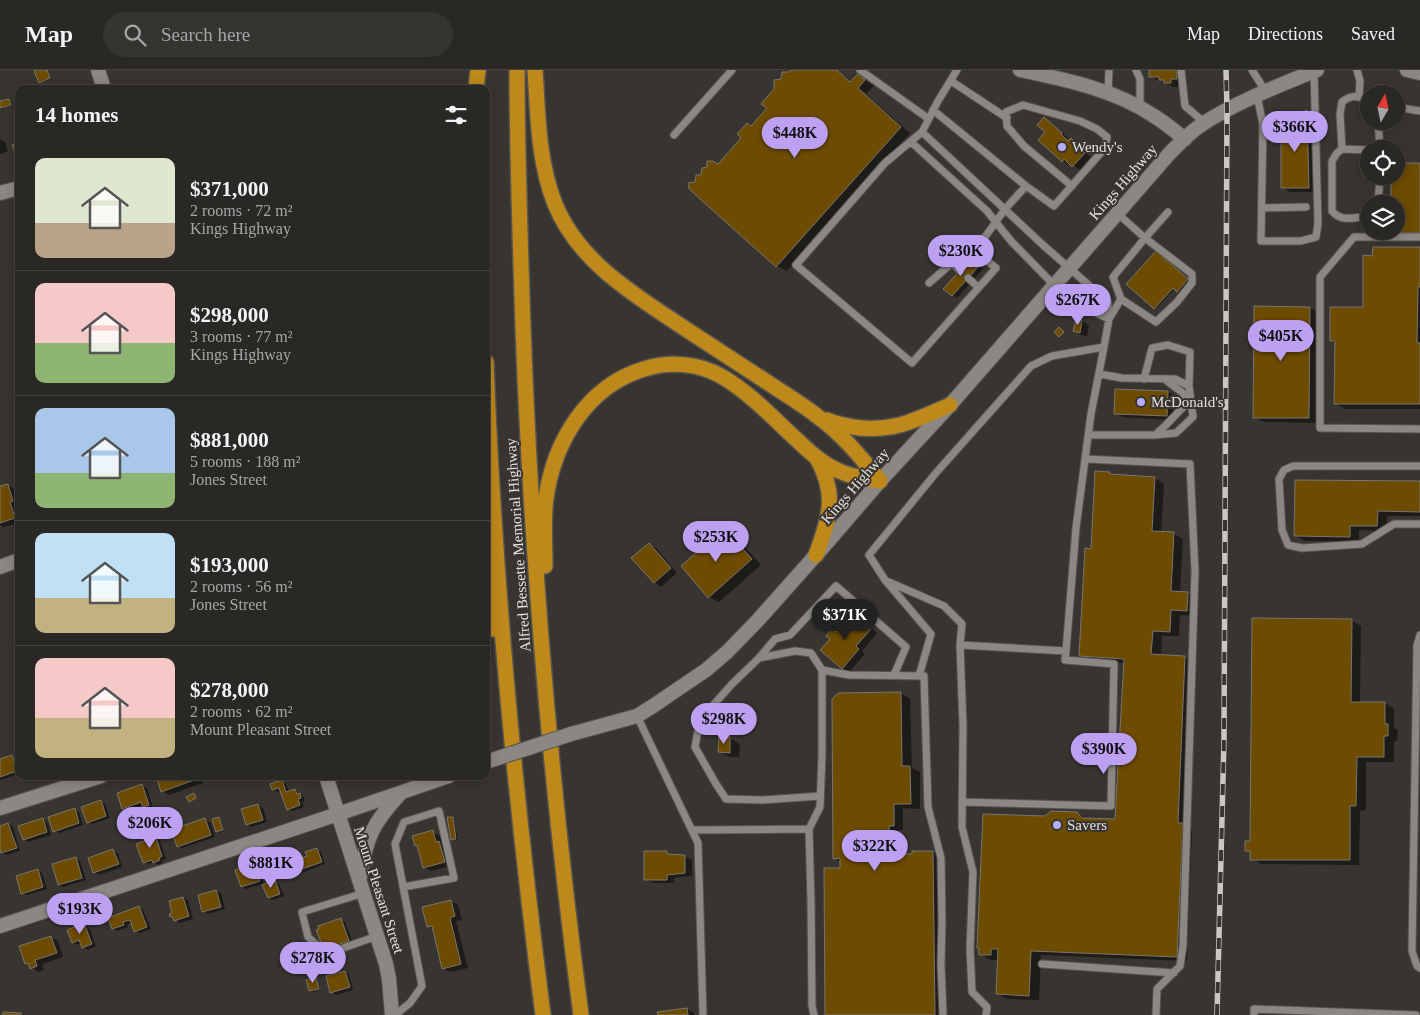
<!DOCTYPE html>
<html lang="en">
<head>
<meta charset="utf-8">
<style>
  :root { --surface:#2a2824; --page:#363431; --text:#f1f3f6; --muted:#a5a6a6; --line:#464441; --accent:#bca0f2 }
  body { margin:0; font-family:Georgia,serif; background:var(--page); color:var(--text); height:100vh; display:flex; flex-direction:column; font-size:19px; white-space:nowrap }
  * { box-sizing:border-box; margin:0 }
  p { font-size:16px; color:var(--muted) }
  .icon { flex:none; width:28px; height:28px; fill:none; stroke:currentColor; stroke-width:2; stroke-linecap:round; stroke-linejoin:round }
  .map { position:relative; flex:1; overflow:hidden }
  .side { position:absolute; left:15px; top:15px; width:475px; height:695px; display:flex; flex-direction:column; background:var(--surface); border-radius:10px; box-shadow:0 2px 12px #0003,0 0 0 1px var(--line) }
  .side>* { flex:none }
  .needle { width:32px; rotate:9deg }
  .tools { position:absolute; left:1360px; top:15px; display:grid; gap:10px }
  .tools a { display:grid; place-items:center; width:45px; height:45px; border-radius:50%; background:var(--surface); box-shadow:0 2px 12px #0003,0 0 0 1px var(--line); font-size:25px }
  .price { position:absolute; translate:-50% -42px; padding:0 11px; border-radius:18px; background:var(--accent); color:#111; font-size:16px; line-height:32px; filter:drop-shadow(0 1px 2px #0008) }
  .price::after { content:''; position:absolute; left:50%; top:30px; width:15px; height:11px; margin-left:-8px; background:inherit; clip-path:polygon(0 0,100% 0,50% 100%) }
  .price.current { background:#222; color:#fff }
  ul { padding:0; list-style:none }
  li { display:flex; align-items:center; gap:15px; height:125px; padding:0 20px }
  li+li { border-top:1px solid var(--line) }
  li span { display:grid; place-items:center; flex:none; width:140px; height:100px; border-radius:10px; color:#555 }
  li>.icon { margin-inline-start:auto }
  span .icon { width:60px; height:60px; fill:#fffc; stroke-width:1 }
  li b { font-size:21px }
  h2 { display:flex; justify-content:space-between; align-items:center; height:60px; padding:0 20px; font-size:21px }
  header { display:flex; align-items:center; gap:30px; box-sizing:border-box; height:70px; padding:0 25px; background:var(--surface); border-bottom:1px solid var(--line) }
  header strong { font-size:24px }
  nav { display:flex; gap:28px; margin-inline-start:auto; font-size:18px }
  .search { width:350px; height:45px; background:var(--page); display:flex; align-items:center; gap:12px; box-sizing:border-box; padding:0 18px; border-radius:28px; color:var(--muted); font-size:19px }
  .map>svg:first-child { display:block }
</style>
</head>
<body>
<header>
<strong>Map</strong>
<div class="search"><svg class="icon" aria-label="search" viewBox="0 0 24 24"><circle cx="10" cy="10" r="6"/><path d="M15 15l6 6"/></svg>Search here</div>
<nav><a>Map</a><a>Directions</a><a>Saved</a></nav>
</header>
<div class="map">
<svg width="1420" height="945" viewBox="0 0 1420 945">
  <rect width="100%" height="100%" fill="#383530"/>
  <path fill="#0007" d="M39,0H47L51,9L41,13L40,12Z
    M793,0H837L852,12L858,5L874,16L866,24L910,63L787,201L777,196L690,118L702,106L718,95L768,38L782,10Z
    M1150,0H1183L1184,12H1178V17H1173L1162,10H1157L1150,6Z
    M9,30L11,31L12,36L0,39V33Z
    M1307,41L1314,45L1316,122H1290L1282,117L1286,50Z
    M1044,49L1051,53L1068,68L1067,69L1069,71L1077,75L1091,87L1080,100L1071,93L1069,95L1062,91L1047,62Z
    M0,69L5,72L8,81L0,84Z
    M1420,95V167H1398L1388,162L1396,161V106Z
    M1420,179V339H1345L1335,333L1336,273L1331,271L1364,238L1374,187Z
    M1158,183L1189,211L1179,222L1175,218L1156,239L1155,238Z
    M971,190L983,199L957,228L952,225Z
    M1310,238L1319,243L1318,353L1264,352L1254,347Z
    M1076,250L1082,251L1089,255L1087,266L1081,265L1074,261Z
    M1116,320L1168,322L1175,326L1174,350L1122,347L1115,343Z
    M1110,403L1115,406L1154,408L1164,413L1161,463L1174,464L1183,469L1180,523H1188L1197,529L1196,546L1180,545L1179,566H1162L1161,586L1185,587L1194,593L1187,757L1192,760L1187,891L1041,885L1039,930L1007,929L998,924L999,890H990L980,884L1046,748L1077,743L1087,749L1117,751L1125,593L1090,591L1080,586L1092,480Z
    M1420,412V446H1387V461L1359,460V471H1305L1296,466Z
    M8,415L15,419L19,433V435L16,436L19,444V453L4,457L0,455V417Z
    M724,459L734,465L761,495L719,532L709,527Z
    M649,474L656,478L677,503L661,517L654,512Z
    M858,548L864,552L877,563L862,581L865,584L849,602L842,598L837,562Z
    M1351,550L1361,556L1360,633H1385L1394,639V658L1398,660L1397,671H1394V692H1366V740L1360,741L1359,795L1261,794L1252,789V783L1246,780L1251,772Z
    M901,623L910,629L912,698L920,702V739L903,738V760H898L899,785H914V782H933L943,788L944,945H827L841,799V792L835,788Z
    M720,668H730L740,674L739,687H729L719,681Z
    M12,687L16,689L19,697V704L0,710V690Z
    M157,706H201L203,713L169,725L162,721Z
    M281,711L286,714L289,722L295,720L304,727L305,731L302,732L304,737L293,741L288,739L281,720L277,722L273,719Z
    M142,716L147,718L153,737L149,739L144,735L128,740L123,738Z
    M101,732L105,734L110,748L92,754L88,752Z
    M258,735L263,738L267,752L251,757L247,755Z
    M75,740L79,742L83,755L59,763L54,761Z
    M219,748L221,750L224,761L219,763L217,762Z
    M453,748L454,749L458,770H454L452,769Z
    M43,749L47,752L51,765L28,772L24,769Z
    M155,749L156,750L160,759L154,761L153,760Z
    M205,750L210,752L215,767L182,778L178,776Z
    M8,754L13,757L20,781L7,785L2,783L0,776V757Z
    M154,762L158,765L166,789L162,790L163,793L158,795L154,792L148,794L144,792L147,772Z
    M433,762L440,766L442,775L446,777L451,796L431,801L424,797L418,776L416,775Z
    M317,779L321,782L325,794L304,802L299,799L309,787Z
    M113,781L118,783L122,797L99,805L94,802Z
    M666,782L672,785L685,786L692,790V806L674,808V813H653L645,809Z
    M75,788L80,791L86,810L63,817L59,815Z
    M258,793L262,796L266,806L262,807L264,816L275,812L279,814L284,826L273,830L269,828L263,814L246,819L242,817Z
    M37,800L42,803L47,819L27,825L22,823Z
    M216,821L221,823L225,839L208,844L203,841L199,826Z
    M183,828L188,830L193,849L180,853L171,846L174,844Z
    M451,831L458,835L462,850L456,851L468,898L450,902L443,898L434,860L428,856Z
    M139,837L143,840L151,859L140,863L135,861L132,852L127,855L128,857L117,861L113,858Z
    M341,850L345,852L353,873L333,880L323,874Z
    M79,854L89,857L96,876L88,880L83,877L82,873L77,875L73,872Z
    M51,867L58,871L63,887L42,894L44,900L38,902L26,893Z
    M345,902L349,904L353,920L336,925L332,922Z
    M315,909L317,910L320,920L312,922L310,920Z
    M687,939L694,943V945H659Z"/>
  <path fill="#6d4b00" stroke="#797670" d="M36,0H47L50,8L39,13L34,1Z
    M791,0H837L850,12L858,4L865,10L858,18L901,57L776,197L689,119L688,113L695,112L696,105H701L702,98L707,97V91H713L718,94L741,68L737,64L747,53L751,56L767,38L761,34L774,19V10L781,9L782,2H789Z
    M1149,0H1177V9H1171V13H1164V10H1159V7H1149Z
    M9,29L11,35L0,38V31Z
    M1307,40L1309,118H1281V66H1285V49Z
    M1044,47L1062,63L1061,64L1068,71L1071,68L1073,70L1071,71L1085,83L1072,97L1064,89L1062,92L1038,70L1045,62L1037,55Z
    M19,73V90H18L12,75Z
    M1396,93H1420V163L1387,162V161H1396V134H1391V106H1396Z
    M1373,177H1420V217H1418L1417,273H1420V334H1334L1335,271H1330V237H1363V185L1372,186Z
    M1156,181L1188,209L1177,222L1173,218L1154,239L1126,214Z
    M971,188L979,196L952,226L943,219Z
    M1254,236L1310,237L1309,348H1253Z
    M1076,249L1082,250L1080,263L1073,261Z
    M1059,257L1064,262L1059,267L1054,262Z
    M1115,319L1168,321L1167,346L1114,344Z
    M1095,401L1110,402V404L1155,407L1152,461L1174,462L1171,521L1188,522L1187,541L1171,540L1170,562L1153,561L1151,584L1185,586L1178,753H1183L1177,887L1031,881L1029,926L996,924L998,879H991V885H979V878H977L983,744L1045,746L1051,741L1077,742L1082,748L1115,749L1124,589L1079,586L1085,478L1091,479Z
    M1295,410L1420,411V442L1378,441L1377,456H1350V467L1294,466Z
    M8,414L13,431L10,432L15,448L0,453V416Z
    M724,458L752,489L708,528L681,496Z
    M649,473L671,498L654,513L631,488Z
    M850,546L854,550L857,546L871,559L856,576L859,579L842,599L820,580L830,569L826,566L832,559L836,562Z
    M1252,548L1352,549L1351,632H1385V654H1388V666H1384V687H1357L1356,736H1350V790H1250V781H1245V771H1250Z
    M901,622L902,696H910L911,734H894V756H889L890,784H912V781H933L935,945H825L824,798H840V788L833,789L832,629L838,623Z
    M719,666L730,667V683L718,682Z
    M12,685L17,701L0,707V689Z
    M156,706H196L197,709L161,722Z
    M282,710L286,722L295,719L297,724L300,723L301,728L298,729L300,735L287,740L279,718L272,720L270,714Z
    M142,714L149,735L143,737L141,732L122,739L117,723Z
    M194,723L196,728L189,732L186,727Z
    M101,730L106,746L87,753L81,737Z
    M258,734L263,750L246,755L241,739Z
    M75,738L79,753L53,762L48,747Z
    M219,747L223,760L216,762L212,749Z
    M447,747H453L456,769L451,770Z
    M43,748L47,762L23,770L18,756Z
    M155,748L158,758L152,760L148,750Z
    M205,748L211,765L177,777L171,760Z
    M8,753L17,778L1,783L0,780V756Z
    M433,760L436,772L439,771L445,792L423,798L417,775L415,776L412,766Z
    M154,761L162,786L159,788L160,790L153,793L152,790L143,793L136,774L145,771L143,765Z
    M317,778L322,792L299,800L294,791L307,786L305,782Z
    M113,779L119,794L93,803L88,788Z
    M644,781H667V784L685,785V803L667,805V810H644Z
    M76,787L82,808L58,815L52,794Z
    M258,792L262,804L258,805L260,811L241,817L235,800Z
    M38,799L43,817L21,824L16,806Z
    M275,810L280,824L268,828L262,815Z
    M216,820L221,837L202,842L198,825Z
    M183,827L189,846L174,851L172,846L170,847L169,844L172,843L169,831Z
    M451,830L455,846L450,848L461,894L442,899L432,856L427,857L422,837Z
    M139,836L147,857L134,862L130,850L123,852L124,855L112,859L108,848Z
    M341,848L349,871L328,878L326,874L322,875L316,860L319,859L318,856Z
    M79,853L80,855L84,853L92,874L82,878L79,870L72,873L67,860L76,856L75,854Z
    M51,866L57,883L35,890L37,896L30,899L28,893L25,894L19,876Z
    M315,895L318,904L309,906L307,897Z
    M345,901L350,917L330,923L326,906Z
    M316,908L319,919L309,921L306,910Z
    M687,938L688,945H658L657,942Z
    M3,942L21,943V945H3Z"/>
  <g fill="none" stroke-linecap="round" stroke-linejoin="round">
    <g stroke="#56534f" stroke-width="9">
      <path id="service" d="M860,0L929,49
        M1136,0L1140,9V37
        M1181,0L1185,36L1205,53
        M1252,0L1266,22
        M1357,0L1360,11L1359,27
        M951,11L1007,48
        M1108,23L1109,0
        M1257,26L1263,54L1261,171H1301L1316,167L1318,153L1314,1
        M1369,30C1357,26 1352,24 1342,32L1340,44L1342,79L1369,80
        M1396,37L1420,41
        M933,40L1026,116L1005,139L985,167L970,177L996,198L912,293L796,195L885,93L922,62L938,31L957,0
        M1378,51L1380,79
        M674,65L732,0
        M911,72L987,141L1011,171L1054,215L1088,239L1109,249
        M1342,79L1337,83L1332,91V141C1342,153 1355,147 1369,146
        M1026,116L1054,136L1105,78L1107,67L1097,59L1080,51L1023,35L1006,42L1007,56L1024,76L1072,116
        M1378,134L1380,106
        M1262,138L1306,137
        M1117,143L1145,168L1168,142
        M1420,167H1354L1320,207V358L1420,359
        M952,193L960,201
        M968,208L978,217
        M929,213L970,177
        M1109,249L1121,229L1113,207L1145,168L1192,204V213L1177,232L1156,252L1121,229
        M1099,304L1122,308L1175,309L1189,316L1193,347L1176,363L1155,365
        M1144,309L1152,278L1168,275L1190,282L1189,316
        M1088,365H1155L1166,355L1187,333L1183,323L1164,309
        M1086,389L1190,394L1195,501L1183,876L1180,896L1157,919L1156,945
        M1420,396H1293L1284,400L1279,409L1282,460L1288,475L1302,478L1362,474L1394,454H1420
        M889,512L944,536L962,554L960,575L1066,581L1076,458L1091,344L1104,277
        M1420,565L1417,576L1412,881L1417,896L1420,898
        M960,575L963,656L962,757L973,802L970,879L972,922L987,937L986,945
        M759,588L775,569L790,565L836,516L906,577L894,605
        M822,600L849,605L924,606L928,737L941,788L942,852L941,894L943,945
        M919,606L931,564L885,510L869,485L935,404L1031,296L1052,286L1104,277L1109,249L1108,232L1043,175L922,62
        M637,646L698,773L703,945
        M962,732L1111,736L1114,594L1065,590L1066,581
        M692,760L809,759
        M364,823L302,842L308,867L320,878L332,882L377,866
        M1042,894L1174,903
        M395,945L410,933L422,916L395,774L404,752L439,741L454,808L403,817
        M814,945L812,936L811,832L809,759L820,737L822,685V600L811,583L795,581L759,588L732,614L700,650L695,677L716,714L726,729L763,730L820,726
        M1254,945V939L1416,945"/>
    </g>
    <g stroke="#56534f" stroke-width="16">
      <path id="minor" d="M1020,0C1066,10 1114,19 1154,46C1165,53 1175,61 1185,69
        M0,123L19,118
        M0,497L19,490
        M0,738L101,706
        M0,856L338,744"/>
    </g>
    <g stroke="#56534f" stroke-width="16">
      <path id="secondary" d="M98,0L104,19
        M1407,0L1420,3
        M571,664L637,646L653,636L706,600L727,582L759,549L824,476L880,411L950,335L1169,84C1179,74 1189,63 1201,55C1234,33 1280,15 1317,0
        M326,706L386,894L389,909L392,945
        M338,744L449,706
        M360,807C366,769 372,754 399,725"/>
    </g>
    <g stroke="#56534f" stroke-width="18">
      <path id="motorway" d="M517,0C517,65 519,130 521,195C528,446 548,696 581,945
        M535,0C538,46 538,91 555,134C578,191 633,224 681,256C712,276 742,296 773,316C788,326 803,335 817,346C842,364 861,387 880,411
        M476,19L478,0
        M486,292C494,510 515,728 543,945
        M827,350C835,354 844,355 853,357C892,363 916,350 950,335
        M816,485C829,448 838,426 817,388
        M545,496C545,474 543,450 546,428C554,372 587,316 644,299C669,291 698,293 721,306C749,322 773,348 797,370C810,382 822,394 839,401C852,407 866,409 880,411
        M486,518L494,559"/>
    </g>
    <use href="#service" stroke="#8b8782" stroke-width="7"/>
    <use href="#minor" stroke="#8b8782" stroke-width="14"/>
    <use href="#secondary" stroke="#8b8782" stroke-width="14"/>
    <use href="#motorway" stroke="#be881a" stroke-width="15"/>
    <g stroke="#c9c7c3" stroke-width="5.5">
      <path id="rail" d="M1217,945L1224,669L1227,40L1226,0"/>
    </g>
    <use href="#rail" stroke="#383530" stroke-width="4" stroke-dasharray="11" stroke-linecap="butt"/>
    <g stroke="#56534f" stroke-width="16" stroke-linecap="butt">
      <path id="secondary-bridge" d="M486,692L571,664"/>
    </g>
    <use href="#secondary-bridge" stroke="#8b8782" stroke-width="14"/>
  </g>
  <g fill="#b5acf8" stroke="#383530" stroke-width="2">
    <circle cx="1062" cy="77" r="5"/>
    <circle cx="1141" cy="332" r="5"/>
    <circle cx="1057" cy="755" r="5"/>
  </g>
  <g text-anchor="middle" stroke-width="4" stroke-linejoin="round" paint-order="stroke">
    <g font-size="15" fill="#e3e1dd" stroke="#383530" text-anchor="start">
      <text x="1072" y="82">Wendy's</text>
      <text x="1151" y="337">McDonald's</text>
      <text x="1067" y="760">Savers</text>
    </g>
    <g font-size="15" fill="#e3e1dd" stroke="#383530">
      <text transform="translate(1123 112) rotate(-49)" y="5">Kings Highway</text>
      <text transform="translate(855 416) rotate(-49)" y="5">Kings Highway</text>
      <text transform="translate(518 475) rotate(-94)" y="5">Alfred Bessette Memorial Highway</text>
      <text transform="translate(379 820) rotate(72)" y="5">Mount Pleasant Street</text>
    </g>
  </g>
</svg>
<div class="tools">
<a><svg class="needle" viewBox="-14 -14 28 28"><path d="M0-13l5 13h-10z" fill="#e53935"/><path d="M0 13l5-13h-10z" fill="#a5a6a6"/></svg></a>
<a><svg class="icon" aria-label="locate" viewBox="0 0 24 24"><circle cx="12" cy="12" r="6"/><path d="M12 2v4M12 18v4M2 12h4M18 12h4"/></svg></a>
<a><svg class="icon" aria-label="layers" viewBox="0 0 24 24"><path d="M12 4l9 5-9 5-9-5zM3 14l9 5 9-5"/></svg></a>
</div>
<b class="price" style="left:1295px;top:83px">$366K</b>
<b class="price" style="left:795px;top:89px">$448K</b>
<b class="price" style="left:961px;top:207px">$230K</b>
<b class="price" style="left:1078px;top:256px">$267K</b>
<b class="price" style="left:1281px;top:292px">$405K</b>
<b class="price" style="left:716px;top:493px">$253K</b>
<b class="price current" style="left:845px;top:571px">$371K</b>
<b class="price" style="left:724px;top:675px">$298K</b>
<b class="price" style="left:1104px;top:705px">$390K</b>
<b class="price" style="left:150px;top:779px">$206K</b>
<b class="price" style="left:875px;top:802px">$322K</b>
<b class="price" style="left:271px;top:819px">$881K</b>
<b class="price" style="left:80px;top:865px">$193K</b>
<b class="price" style="left:313px;top:914px">$278K</b>
<section class="side">
<h2>14 homes<svg class="icon" aria-label="filters" viewBox="0 0 24 24"><path d="M4 7h16M4 17h16"/><circle cx="9" cy="7" r="2"/><circle cx="15" cy="17" r="2"/></svg></h2>
<ul>
<li><span style="background:linear-gradient(#dfe7d0 65%,#b9a48a 0)"><svg class="icon" aria-label="home" viewBox="0 0 24 24"><path d="M3 11l9-7 9 7M6 9v11h12V9"/></svg></span><div><b>$371,000</b><p>2 rooms · 72 m²</p><p>Kings Highway</p></div></li>
<li><span style="background:linear-gradient(#f6c9c9 60%,#8fb573 0)"><svg class="icon" aria-label="home" viewBox="0 0 24 24"><path d="M3 11l9-7 9 7M6 9v11h12V9"/></svg></span><div><b>$298,000</b><p>3 rooms · 77 m²</p><p>Kings Highway</p></div></li>
<li><span style="background:linear-gradient(#a9c7e8 65%,#8fb573 0)"><svg class="icon" aria-label="home" viewBox="0 0 24 24"><path d="M3 11l9-7 9 7M6 9v11h12V9"/></svg></span><div><b>$881,000</b><p>5 rooms · 188 m²</p><p>Jones Street</p></div></li>
<li><span style="background:linear-gradient(#bfe0f5 65%,#c2b280 0)"><svg class="icon" aria-label="home" viewBox="0 0 24 24"><path d="M3 11l9-7 9 7M6 9v11h12V9"/></svg></span><div><b>$193,000</b><p>2 rooms · 56 m²</p><p>Jones Street</p></div></li>
<li><span style="background:linear-gradient(#f6c9c9 60%,#c2b280 0)"><svg class="icon" aria-label="home" viewBox="0 0 24 24"><path d="M3 11l9-7 9 7M6 9v11h12V9"/></svg></span><div><b>$278,000</b><p>2 rooms · 62 m²</p><p>Mount Pleasant Street</p></div></li>
</ul>
</section>
</div>
</body>
</html>
